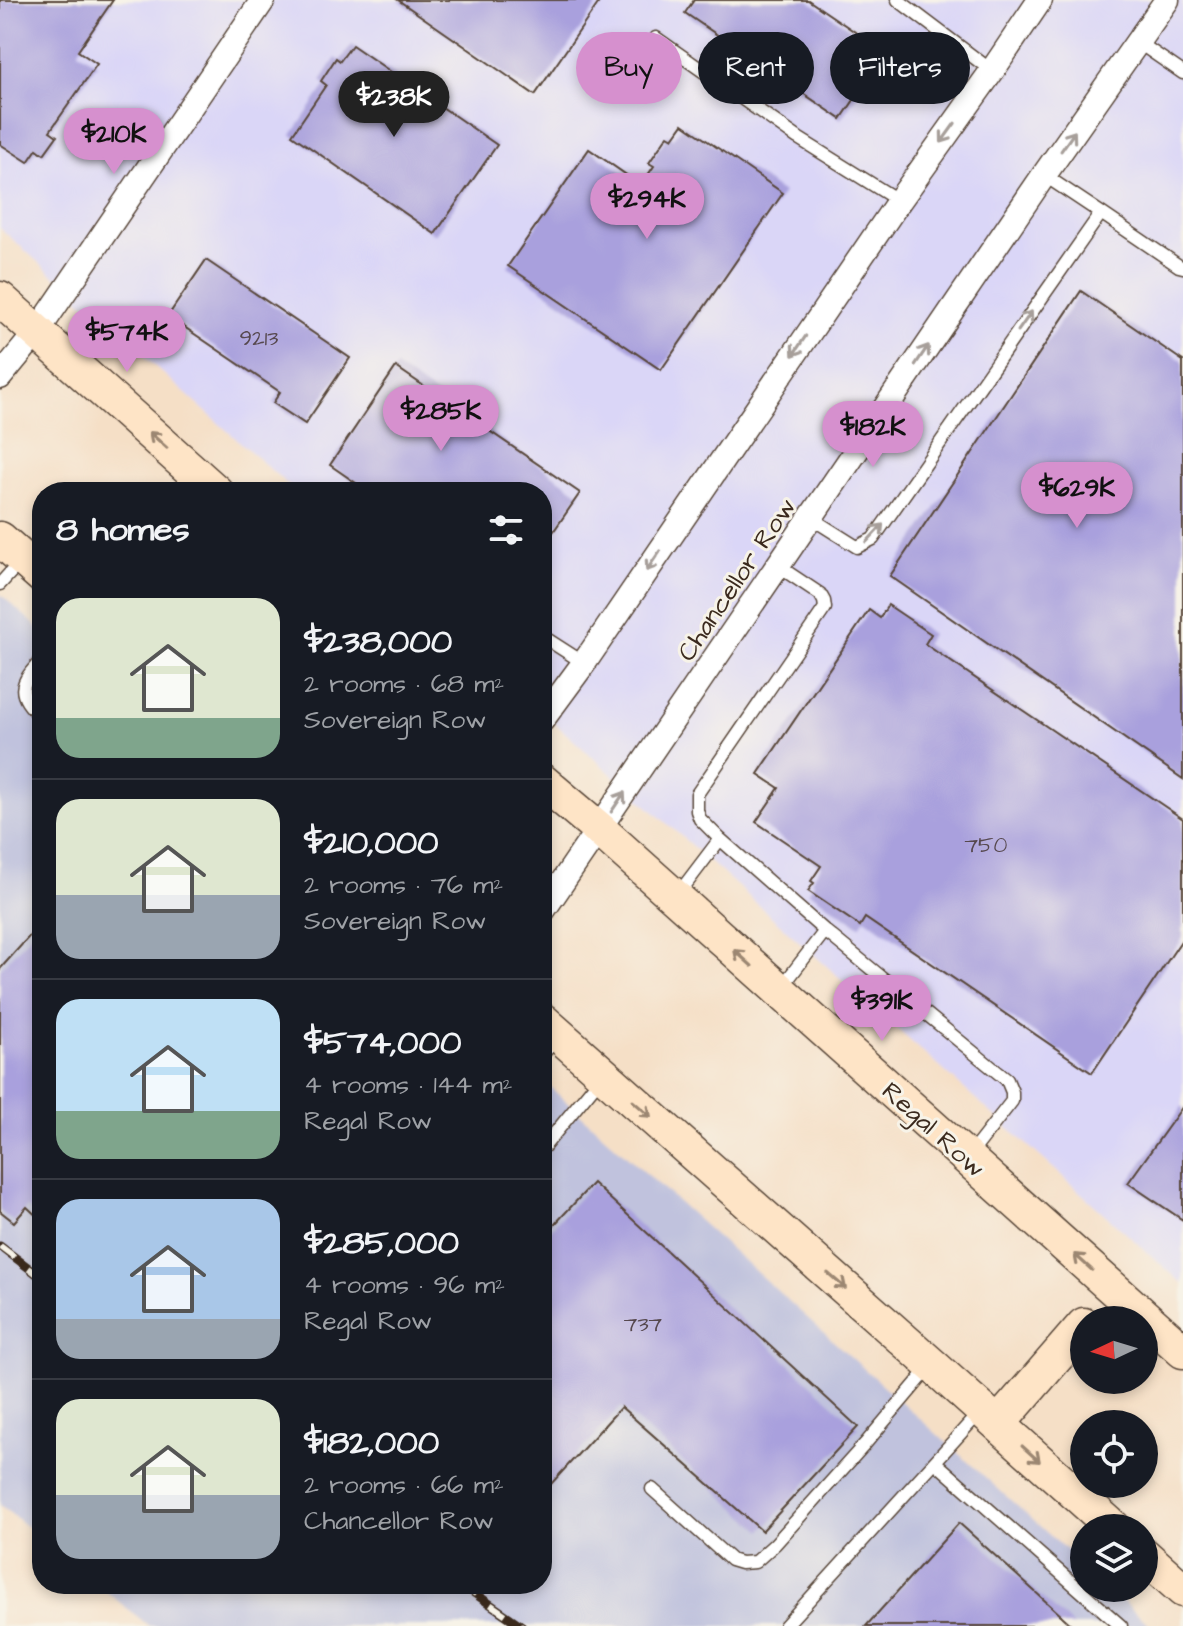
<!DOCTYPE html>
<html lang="en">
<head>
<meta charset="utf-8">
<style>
  :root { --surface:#171b24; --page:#20242c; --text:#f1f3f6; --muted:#9ea1a6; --line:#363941; --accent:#d690ce }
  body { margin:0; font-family:"Architects Daughter",sans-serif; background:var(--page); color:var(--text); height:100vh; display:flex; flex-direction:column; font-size:30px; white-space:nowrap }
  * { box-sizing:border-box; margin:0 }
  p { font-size:26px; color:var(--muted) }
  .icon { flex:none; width:44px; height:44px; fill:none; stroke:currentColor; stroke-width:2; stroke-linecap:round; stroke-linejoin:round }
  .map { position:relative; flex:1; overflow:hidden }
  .side { position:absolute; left:32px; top:482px; width:520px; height:1112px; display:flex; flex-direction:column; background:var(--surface); border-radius:32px; box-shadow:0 4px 12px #0003 }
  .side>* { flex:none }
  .guide { position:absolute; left:576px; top:32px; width:486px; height:72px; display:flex; gap:16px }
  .needle { width:52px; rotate:266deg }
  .buttons { position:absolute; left:1070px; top:1306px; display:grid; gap:16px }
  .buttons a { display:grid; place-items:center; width:88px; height:88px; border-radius:50%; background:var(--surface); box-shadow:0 4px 12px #0003; font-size:40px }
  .price { position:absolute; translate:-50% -68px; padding:0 18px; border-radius:28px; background:var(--accent); color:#111; font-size:26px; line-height:52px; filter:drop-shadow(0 2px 4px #0008) }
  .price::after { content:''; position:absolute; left:50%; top:48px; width:24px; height:18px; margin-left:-12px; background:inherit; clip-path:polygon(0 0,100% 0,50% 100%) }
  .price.active { background:#222; color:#fff }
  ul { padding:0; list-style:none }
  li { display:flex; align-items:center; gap:24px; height:200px; padding:0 24px }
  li+li { border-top:2px solid var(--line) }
  li span { display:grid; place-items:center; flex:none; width:224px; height:160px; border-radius:24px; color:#555 }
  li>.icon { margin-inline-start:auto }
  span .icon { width:96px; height:96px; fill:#fffc; stroke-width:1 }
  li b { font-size:34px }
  h2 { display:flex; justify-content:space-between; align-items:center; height:96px; padding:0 24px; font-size:34px }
  .chip { padding:0 28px; border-radius:36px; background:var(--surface); box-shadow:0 4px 12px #0003; font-size:28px; line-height:72px }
  .chip.active { background:var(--accent); color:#111 }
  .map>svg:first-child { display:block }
</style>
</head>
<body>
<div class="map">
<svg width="1183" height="1626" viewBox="0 0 1183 1626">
  <rect width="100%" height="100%" fill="#f7f3e8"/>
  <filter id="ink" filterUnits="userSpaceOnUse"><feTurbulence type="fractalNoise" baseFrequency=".0125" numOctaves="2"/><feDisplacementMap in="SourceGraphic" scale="16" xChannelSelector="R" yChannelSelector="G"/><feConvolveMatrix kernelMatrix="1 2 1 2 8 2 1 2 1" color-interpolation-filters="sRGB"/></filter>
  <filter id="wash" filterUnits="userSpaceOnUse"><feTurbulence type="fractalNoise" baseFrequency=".006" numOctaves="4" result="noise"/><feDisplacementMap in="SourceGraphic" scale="32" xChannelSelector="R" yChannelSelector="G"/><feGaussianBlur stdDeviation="1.8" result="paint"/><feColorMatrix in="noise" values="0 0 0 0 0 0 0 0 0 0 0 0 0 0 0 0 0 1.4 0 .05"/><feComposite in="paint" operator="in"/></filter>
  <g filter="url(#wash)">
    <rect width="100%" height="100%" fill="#f5dfc6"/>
    <path fill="#dad6f7" d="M0,0H1183V1284L542,712V492H296L0,228Z"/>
    <path fill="#c0c2dd" d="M0,594L42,631V1539L0,1505Z
      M542,1080L1084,1566V1588H1108L1151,1626H149L97,1584H542Z"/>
    <g id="blocks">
      <path fill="#a9a0dd" d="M0,0H113L78,51L97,64L50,131L57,136L44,154L37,149L28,162L0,144Z
        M398,0H598L600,1L535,95Z
        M694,0H808L886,53L841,119L685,13Z
        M352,45L497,145L435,234L292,135L326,85L321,81L336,58L340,61Z
        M683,124L783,193L661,370L508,266L589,149L641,185L654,166L649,163L668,135L673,138Z
        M206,260L350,358L305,424L273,403L280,392L168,316Z
        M1081,291L1183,361V779L890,576Z
        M396,367L580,493L542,548V492H369L330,465Z
        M888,605L931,634L925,644L1183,819V938L1092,1073L865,918L860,926L808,891L814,883L811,881L821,866L756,822L779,788L758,774L869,610L880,618Z
        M42,922V1221L27,1207L14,1222L0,1211V969Z
        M1183,1106V1220L1128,1183Z
        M593,1183L858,1427L762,1531L621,1407L542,1494V1238Z
        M959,1523L1073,1626H866Z"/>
    </g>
  </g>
  <g filter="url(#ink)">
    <use href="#blocks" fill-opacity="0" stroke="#574537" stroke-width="2"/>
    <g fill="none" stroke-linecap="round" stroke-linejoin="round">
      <g stroke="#574537" stroke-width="15">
        <path id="lane" d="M898,0L992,71
          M656,38L798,138L899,201
          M1138,42L1183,73
          M1101,213L1179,266L1183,267
          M811,518L857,547L873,539L1101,213L1044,175
          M778,566L820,594L824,601L825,608L697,794V811L700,819L720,839L825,931L1007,1080L1012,1092V1101L969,1156
          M0,584L22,560
          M542,636L584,663
          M42,660C19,684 15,693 42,718
          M676,897L720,839
          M781,988L825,931
          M542,1055L558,1036
          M542,1149L601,1077
          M935,1462L1121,1626
          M652,1489L731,1560L741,1563L755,1562L775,1544L865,1444L930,1367
          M785,1626L980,1412"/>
      </g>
      <g stroke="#574537" stroke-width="27">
        <path id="street" d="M0,377L37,332L263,0
          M542,720L584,663L899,201L992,71L1040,0
          M542,912L1044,175L1167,0"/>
      </g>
      <g stroke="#574537" stroke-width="37">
        <path id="secondary" d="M0,299L216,492
          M0,539L42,576
          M542,781L599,829L1183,1351
          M542,1020L932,1365L1114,1528
          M998,1424L1084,1325
          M1144,1555L1183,1590"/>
      </g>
      <use href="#lane" stroke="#fff" stroke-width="12"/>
      <use href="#street" stroke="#fff" stroke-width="24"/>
      <use href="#secondary" stroke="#fee4c6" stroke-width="34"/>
      <g stroke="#3b2a1e" stroke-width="9">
        <path id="rail" d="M0,1246L42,1278
          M461,1584L522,1626"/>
      </g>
      <use href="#rail" stroke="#f7f3e8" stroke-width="6" stroke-dasharray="18" stroke-linecap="butt"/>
    </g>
    <defs><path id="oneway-shaft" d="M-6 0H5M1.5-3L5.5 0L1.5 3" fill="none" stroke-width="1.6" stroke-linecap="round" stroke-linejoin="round" transform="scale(2)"/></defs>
    <g stroke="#a79f9a">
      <use href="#oneway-shaft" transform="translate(948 133) rotate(126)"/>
      <use href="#oneway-shaft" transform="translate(1068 141) rotate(-55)"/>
      <use href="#oneway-shaft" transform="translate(1025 321) rotate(-55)"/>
      <use href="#oneway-shaft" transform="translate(799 346) rotate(124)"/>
      <use href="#oneway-shaft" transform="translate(922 355) rotate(-56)"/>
      <use href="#oneway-shaft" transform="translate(875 533) rotate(-47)"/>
      <use href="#oneway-shaft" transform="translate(653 561) rotate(124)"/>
      <use href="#oneway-shaft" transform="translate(618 802) rotate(-56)"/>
    </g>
    <g stroke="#9c8772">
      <use href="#oneway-shaft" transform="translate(158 440) rotate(-138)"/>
      <use href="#oneway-shaft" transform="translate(743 958) rotate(-138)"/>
      <use href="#oneway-shaft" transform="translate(642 1109) rotate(41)"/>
      <use href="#oneway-shaft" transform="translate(1083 1262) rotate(-138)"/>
      <use href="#oneway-shaft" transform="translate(837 1281) rotate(41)"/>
      <use href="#oneway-shaft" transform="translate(1031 1454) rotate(42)"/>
    </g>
  </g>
  <g text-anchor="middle" stroke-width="6" stroke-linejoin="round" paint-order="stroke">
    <g font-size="22" fill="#56484e">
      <text x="259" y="345">9213</text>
      <text x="986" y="852">750</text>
      <text x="643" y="1331">737</text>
    </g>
    <g font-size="26" fill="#3b2a1e" stroke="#f7f3e8">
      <text transform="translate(736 579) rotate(-56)" y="9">Chancellor Row</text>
      <text transform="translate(934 1129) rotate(42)" y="9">Regal Row</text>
    </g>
  </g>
</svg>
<div class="buttons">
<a><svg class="needle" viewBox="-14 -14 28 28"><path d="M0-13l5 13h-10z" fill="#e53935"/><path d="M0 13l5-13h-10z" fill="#9ea1a6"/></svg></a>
<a><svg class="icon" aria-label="locate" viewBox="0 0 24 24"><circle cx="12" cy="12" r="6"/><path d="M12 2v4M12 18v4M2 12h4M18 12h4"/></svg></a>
<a><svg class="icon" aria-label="layers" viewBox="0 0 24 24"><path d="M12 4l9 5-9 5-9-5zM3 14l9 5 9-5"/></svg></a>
</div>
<b class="price active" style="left:394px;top:139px">$238K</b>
<b class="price" style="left:114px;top:176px">$210K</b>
<b class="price" style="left:647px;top:241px">$294K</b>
<b class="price" style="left:127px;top:374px">$574K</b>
<b class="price" style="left:441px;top:453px">$285K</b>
<b class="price" style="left:873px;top:469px">$182K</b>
<b class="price" style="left:1077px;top:530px">$629K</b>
<b class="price" style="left:882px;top:1043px">$391K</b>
<div class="guide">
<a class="chip active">Buy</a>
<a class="chip">Rent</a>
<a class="chip">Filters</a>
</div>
<section class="side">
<h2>8 homes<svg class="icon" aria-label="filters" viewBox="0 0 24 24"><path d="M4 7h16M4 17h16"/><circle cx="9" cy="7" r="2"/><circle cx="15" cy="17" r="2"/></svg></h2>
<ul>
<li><span style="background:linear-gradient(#dfe7d0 75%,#7fa58c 0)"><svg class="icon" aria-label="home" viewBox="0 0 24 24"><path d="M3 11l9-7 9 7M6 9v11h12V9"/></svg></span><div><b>$238,000</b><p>2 rooms · 68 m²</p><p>Sovereign Row</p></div></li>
<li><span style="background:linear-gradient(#dfe7d0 60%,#9aa5b1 0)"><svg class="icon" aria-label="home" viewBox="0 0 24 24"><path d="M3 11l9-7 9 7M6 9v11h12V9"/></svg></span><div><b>$210,000</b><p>2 rooms · 76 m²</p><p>Sovereign Row</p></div></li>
<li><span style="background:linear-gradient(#bfe0f5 70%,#7fa58c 0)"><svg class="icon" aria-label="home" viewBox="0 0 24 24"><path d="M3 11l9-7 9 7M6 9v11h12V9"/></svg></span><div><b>$574,000</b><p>4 rooms · 144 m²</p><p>Regal Row</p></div></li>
<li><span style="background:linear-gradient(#a9c7e8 75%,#9aa5b1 0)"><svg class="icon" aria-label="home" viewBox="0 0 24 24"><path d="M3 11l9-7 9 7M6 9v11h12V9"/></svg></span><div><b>$285,000</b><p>4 rooms · 96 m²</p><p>Regal Row</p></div></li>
<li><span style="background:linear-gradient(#dfe7d0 60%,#9aa5b1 0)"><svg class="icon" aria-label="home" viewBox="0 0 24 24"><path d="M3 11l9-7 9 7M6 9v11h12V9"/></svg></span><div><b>$182,000</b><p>2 rooms · 66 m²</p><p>Chancellor Row</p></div></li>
</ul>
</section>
</div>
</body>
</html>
